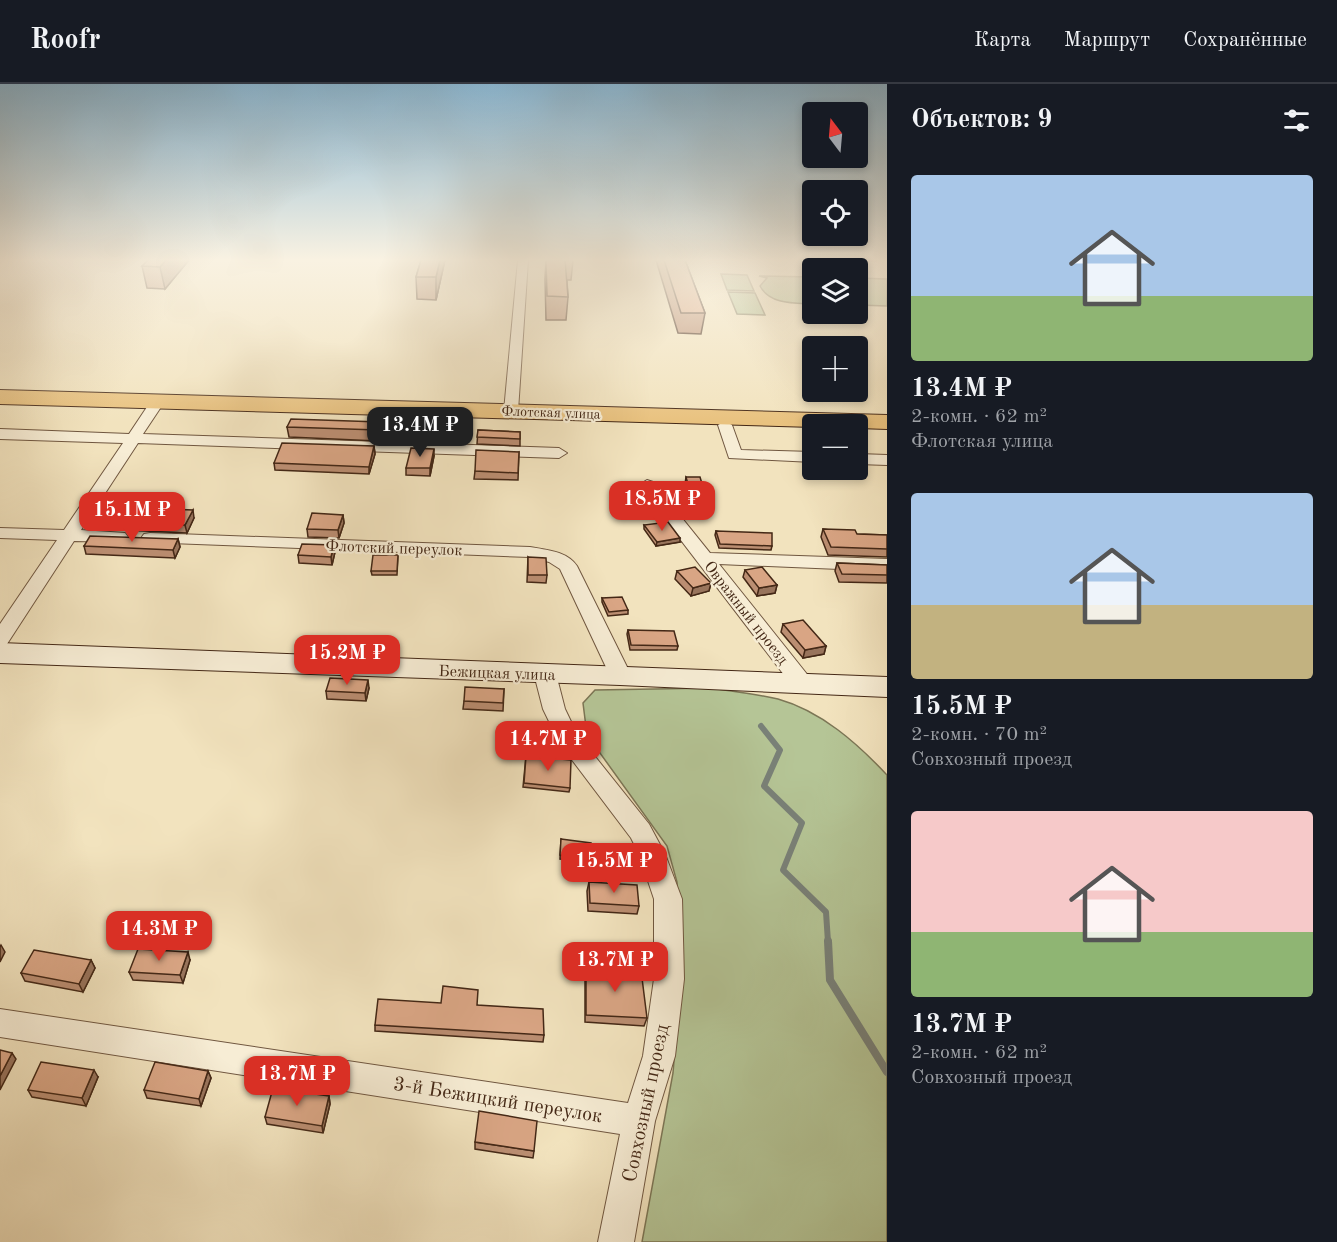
<!DOCTYPE html>
<html lang="ru">
<head>
<meta charset="utf-8">
<style>
  :root { --surface:#171b24; --page:#242831; --text:#f1f3f6; --muted:#9ea1a6; --line:#363941; --accent:#d93025 }
  body { margin:0; font-family:"Old Standard TT",serif; background:var(--page); color:var(--text); height:100vh; display:flex; flex-direction:column; font-size:22px; white-space:nowrap }
  * { box-sizing:border-box; margin:0 }
  p { font-size:20px; color:var(--muted) }
  .icon { flex:none; width:33px; height:33px; fill:none; stroke:currentColor; stroke-width:2; stroke-linecap:round; stroke-linejoin:round }
  .map { position:relative; flex:1; overflow:hidden }
  .panel { display:flex; flex-direction:column; background:var(--surface); width:450px }
  .panel>* { flex:none }
  .needle { width:39px; rotate:344deg }
  .tools { position:absolute; left:802px; top:18px; display:grid; gap:12px }
  .tools a { display:grid; place-items:center; width:66px; height:66px; border-radius:6px; background:var(--surface); box-shadow:0 3px 9px #0003; font-size:30px }
  .price { position:absolute; translate:-50% -51px; padding:0 14px; border-radius:12px; background:var(--accent); color:#fff; font-size:20px; line-height:39px; filter:drop-shadow(0 2px 3px #0008) }
  .price::after { content:''; position:absolute; left:50%; top:36px; width:18px; height:14px; margin-left:-9px; background:inherit; clip-path:polygon(0 0,100% 0,50% 100%) }
  .price.current { background:#222; color:#fff }
  ul { padding:0; list-style:none }
  li { display:grid; align-content:center; gap:12px; height:318px; padding:0 24px }
  li span { display:grid; place-items:center; height:186px; border-radius:6px; color:#555 }
  li>.icon { margin-inline-start:auto }
  span .icon { width:108px; height:108px; fill:#fffc; stroke-width:1 }
  li b { font-size:26px }
  h2 { display:flex; justify-content:space-between; align-items:center; height:72px; padding:0 24px; font-size:26px }
  header { display:flex; align-items:center; gap:36px; box-sizing:border-box; height:84px; padding:0 30px; background:var(--surface); border-bottom:2px solid var(--line) }
  header strong { font-size:28px }
  nav { display:flex; gap:33px; margin-inline-start:auto; font-size:21px }
  main { display:flex; flex:1; min-height:0 }
  .map>svg:first-child { display:block }
</style>
</head>
<body>
<header>
<strong>Roofr</strong>
<nav><a>Карта</a><a>Маршрут</a><a>Сохранённые</a></nav>
</header>
<main>
<div class="map">
<svg width="887" height="1158" viewBox="0 0 887 1158">
  <rect width="100%" height="100%" fill="#f2e3be"/>
  <filter id="stains"><feTurbulence type="fractalNoise" baseFrequency=".00333" numOctaves="4"/><feColorMatrix values="0 0 0 0 .2 0 0 0 0 .09 0 0 0 0 .02 0 0 0 .5 -.17"/></filter>
  <radialGradient id="worn" r=".72"><stop offset=".6" stop-color="#630" stop-opacity="0"/><stop offset="1" stop-color="#630" stop-opacity=".3"/></radialGradient>
  <path fill="#b5c596" stroke="#7c7656" stroke-width="1.5" d="M721,190L747,191L754,207L727,206Z
    M759,192L813,193V220C795,219 770,221 760,202L767,194Z
    M858,194L887,195V222L858,221Z
    M728,208L755,209L765,231L737,230Z
    M713,604C734,608 757,610 778,615C821,627 857,659 887,691V1158H642L673,989L682,880L677,798L667,762L587,651L583,619L595,606Z"/>
  <g fill="none" stroke-linecap="round" stroke-linejoin="round">
    <path stroke="#798178" stroke-width="6" d="M761,642L780,666L764,702L802,739L783,786L826,828L828,858"/>
    <path stroke="#798178" stroke-width="8" d="M828,857L830,896L887,988"/>
    <g stroke="#705740" stroke-width="2">
      <path id="street" d="M518,176H528L518,327L511,331L504,327Z
        M154,319L161,323L143,350L559,364L567,369L559,374L138,359L81,446L125,449L128,453L125,457L119,458L74,457L7,560L0,561V540L57,456L0,454V444L64,446L123,359L0,355V345L129,350L149,320Z
        M725,337L732,341L741,366L813,368V378L729,374L718,341Z
        M858,370L887,371V381L858,380Z
        M647,396L653,398L710,469L887,475V487L719,480L810,594L813,599L810,604L802,606L794,604L641,404L639,401Z
        M150,449L530,463C547,466 567,467 577,482L631,591L628,596L620,598L612,596L560,485L549,478L530,473L144,458L141,454L144,450Z
        M545,583L553,585L556,590L565,625L577,650L649,740L665,770L682,815L684,895L675,972L655,1037L634,1158H598L620,1050L0,953V925L628,1019L643,972L654,895V815L639,770L631,754L560,660L543,625L534,590L537,585Z"/>
    </g>
    <g stroke="#442816" stroke-width="2">
      <path id="secondary" d="M0,559L887,593V613L620,601L0,579Z"/>
    </g>
    <g stroke="#442816" stroke-width="2">
      <path id="primary" d="M0,306L887,331V345L858,344V340H813V343L0,320Z"/>
    </g>
    <use href="#street" fill="#f7edd5" fill-rule="evenodd"/>
    <use href="#secondary" fill="#f7edd5" fill-rule="evenodd"/>
    <use href="#primary" fill="#e9c27f" fill-rule="evenodd"/>
  </g>
  <path fill="#bb8e72" stroke="#442816" stroke-width="1.5" d="M189,176L165,205L147,204L142,182Z
    M421,176H445L436,216L417,215L416,193Z
    M546,176H573L571,196H567L568,213L566,236H546L545,195Z
    M656,176H685L705,229L701,250L678,249Z
    M830,176H876V177Z
    M380,338V349L378,357L289,353L287,343Z
    M478,346L520,348V362L477,360Z
    M438,349L436,359L414,358V351Z
    M374,362L375,370L369,390L275,386L274,379Z
    M519,368L518,396L474,395L475,387Z
    M434,372L430,392L406,391V384Z
    M686,393L709,423L707,431H692L685,400Z
    M343,431L344,439L339,454L308,453L307,445Z
    M194,434L187,449L101,445L99,438Z
    M644,441L680,458L656,462L644,445Z
    M823,445L857,450L887,451V473L828,471L821,453Z
    M716,447L772,462L771,466L719,464L715,451Z
    M178,455L180,463L175,474L86,470L84,462Z
    M335,468L332,481L299,479L298,471Z
    M398,471L397,491H372L371,487Z
    M528,473L547,491L546,499L527,498Z
    M837,479L887,481V499L839,498L835,487Z
    M745,486L777,501L775,509L757,512L743,493Z
    M677,487L711,499L709,507L691,512L675,495Z
    M602,514L628,526V530L608,532L602,518Z
    M783,540L826,562L824,570L803,574L781,548Z
    M628,546L678,562L677,566H630L627,550Z
    M369,604L366,617L327,615L326,607Z
    M504,605L503,627L463,625L464,617Z
    M526,672L570,704L569,708L523,703Z
    M561,755L590,774V778L560,775Z
    M589,798L639,822L637,830L588,827L587,807Z
    M91,876L95,884L83,908L25,897L21,889Z
    M190,876L183,899L133,896L129,888Z
    M586,884L647,934L644,942L585,938V892Z
    M477,921L544,951L543,958L375,947V941Z
    M208,987L211,994L201,1022L147,1014L144,1006Z
    M98,993L86,1022L32,1013L28,1006Z
    M329,1012L330,1020L323,1049L267,1040L265,1033Z
    M475,1058L534,1067L533,1074L475,1065Z"/>
  <path fill="#98745c" stroke="#442816" stroke-width="1.5" d="M166,176H189L165,205L160,183Z
    M440,176H445L436,216V193Z
    M380,338V349L378,357V346Z
    M374,362L375,370L369,390V383Z
    M434,365V372L430,392V384Z
    M193,426L194,434L187,449L185,441Z
    M343,431L344,439L339,454L338,446Z
    M680,454V458L656,462L657,458Z
    M178,455L180,463L175,474L173,466Z
    M334,461L335,468L332,481L331,473Z
    M711,499L709,507L691,512L693,504Z
    M777,501L775,509L757,512L759,504Z
    M826,562L824,570L803,574L805,566Z
    M368,596L369,604L366,617L365,609Z
    M1,861L5,868L0,878V863Z
    M188,868L190,876L183,899L180,891Z
    M91,876L95,884L83,908L79,900Z
    M12,969L16,975L0,1006V992Z
    M94,986L98,993L86,1022L82,1014Z
    M208,987L211,994L201,1022L199,1015Z
    M329,1012L330,1020L323,1049L322,1042Z"/>
  <path fill="#d9a584" stroke="#442816" stroke-width="1.5" d="M148,176H166L160,183L142,182Z
    M421,176H440L436,193H416Z
    M546,176H565L568,213L547,212Z
    M664,176H685L705,229H681Z
    M291,335L380,338L378,346L287,343Z
    M416,342H438L436,352L414,351Z
    M478,346L520,348V355L477,353Z
    M282,359L374,362L369,383L274,379Z
    M411,364L434,365L430,384H406Z
    M476,366L519,368L518,389L475,387Z
    M686,393H700L709,423H694Z
    M109,423L193,426L185,441L99,438Z
    M312,429L343,431L338,446L307,445Z
    M668,438L680,454L657,458L644,441Z
    M823,445L855,446L857,450L887,451V465L831,463Z
    M716,447L772,449V462L720,460Z
    M90,452L178,455L173,466L84,462Z
    M302,460L334,461L331,473L298,471Z
    M373,471H398L397,487H371Z
    M528,473L546,474L547,491H528Z
    M837,479L887,481V491L842,490Z
    M695,483L711,499L693,504L677,487Z
    M762,483L777,501L759,504L745,486Z
    M622,513L628,526L609,528L602,514Z
    M803,536L826,562L805,566L783,540Z
    M628,546L674,547L678,562L631,561Z
    M330,594L368,596L365,609L326,607Z
    M465,603L504,605L503,619L464,617Z
    M526,672L571,676L570,704L524,699Z
    M561,755L591,759L590,774L560,771Z
    M589,798L637,801L639,822L590,819Z
    M138,865L188,868L180,891L129,888Z
    M34,866L91,876L79,900L21,889Z
    M586,884L641,886L647,934L586,931Z
    M443,902L478,906L477,921L543,925L544,951L375,941L378,915L441,919Z
    M0,966L12,969L0,992Z
    M41,978L94,986L82,1014L28,1006Z
    M155,978L208,987L199,1015L144,1006Z
    M273,1004L329,1012L322,1042L265,1033Z
    M479,1027L537,1037L534,1067L475,1058Z"/>
  <linearGradient id="sky" x2="0" y2="1"><stop stop-color="#8ab8d5"/><stop offset="0.52" stop-color="#f9f2e2"/><stop offset="1" stop-color="#f9f2e2" stop-opacity="0"/></linearGradient>
  <rect width="887" height="338" fill="url(#sky)"/>
  <g text-anchor="middle" stroke-width="4.5" stroke-linejoin="round" paint-order="stroke">
    <g font-size="14" fill="#442816" stroke="#f7edd5">
      <text transform="translate(551 328) rotate(2)" y="5">Флотская улица</text>
    </g>
    <g font-size="16" fill="#442816" stroke="#f7edd5">
      <text transform="translate(394 463) rotate(2)" y="6">Флотский переулок</text>
      <text transform="translate(747 528) rotate(52)" y="6">Овражный проезд</text>
      <text transform="translate(497 588) rotate(2)" y="6">Бежицкая улица</text>
    </g>
    <g font-size="20" fill="#442816" stroke="#f7edd5">
      <text transform="translate(498 1015) rotate(9)" y="7">3-й Бежицкий переулок</text>
      <text transform="translate(645 1019) rotate(-78)" y="7">Совхозный проезд</text>
    </g>
  </g>
  <rect width="100%" height="100%" filter="url(#stains)"/>
  <rect width="100%" height="100%" fill="url(#worn)"/>
</svg>
<div class="tools">
<a><svg class="needle" viewBox="-14 -14 28 28"><path d="M0-13l5 13h-10z" fill="#e53935"/><path d="M0 13l5-13h-10z" fill="#9ea1a6"/></svg></a>
<a><svg class="icon" aria-label="locate" viewBox="0 0 24 24"><circle cx="12" cy="12" r="6"/><path d="M12 2v4M12 18v4M2 12h4M18 12h4"/></svg></a>
<a><svg class="icon" aria-label="layers" viewBox="0 0 24 24"><path d="M12 4l9 5-9 5-9-5zM3 14l9 5 9-5"/></svg></a>
<a>+</a>
<a>−</a>
</div>
<b class="price current" style="left:420px;top:374px">13.4M ₽</b>
<b class="price" style="left:662px;top:448px">18.5M ₽</b>
<b class="price" style="left:132px;top:459px">15.1M ₽</b>
<b class="price" style="left:347px;top:602px">15.2M ₽</b>
<b class="price" style="left:548px;top:688px">14.7M ₽</b>
<b class="price" style="left:614px;top:810px">15.5M ₽</b>
<b class="price" style="left:159px;top:878px">14.3M ₽</b>
<b class="price" style="left:615px;top:909px">13.7M ₽</b>
<b class="price" style="left:297px;top:1023px">13.7M ₽</b>
</div>
<section class="panel">
<h2>Объектов: 9<svg class="icon" aria-label="filters" viewBox="0 0 24 24"><path d="M4 7h16M4 17h16"/><circle cx="9" cy="7" r="2"/><circle cx="15" cy="17" r="2"/></svg></h2>
<ul>
<li><span style="background:linear-gradient(#a9c7e8 65%,#8fb573 0)"><svg class="icon" aria-label="home" viewBox="0 0 24 24"><path d="M3 11l9-7 9 7M6 9v11h12V9"/></svg></span><div><b>13.4M ₽</b><p>2-комн. · 62 m²</p><p>Флотская улица</p></div></li>
<li><span style="background:linear-gradient(#a9c7e8 60%,#c2b280 0)"><svg class="icon" aria-label="home" viewBox="0 0 24 24"><path d="M3 11l9-7 9 7M6 9v11h12V9"/></svg></span><div><b>15.5M ₽</b><p>2-комн. · 70 m²</p><p>Совхозный проезд</p></div></li>
<li><span style="background:linear-gradient(#f6c9c9 65%,#8fb573 0)"><svg class="icon" aria-label="home" viewBox="0 0 24 24"><path d="M3 11l9-7 9 7M6 9v11h12V9"/></svg></span><div><b>13.7M ₽</b><p>2-комн. · 62 m²</p><p>Совхозный проезд</p></div></li>
</ul>
</section>
</main>
</body>
</html>
